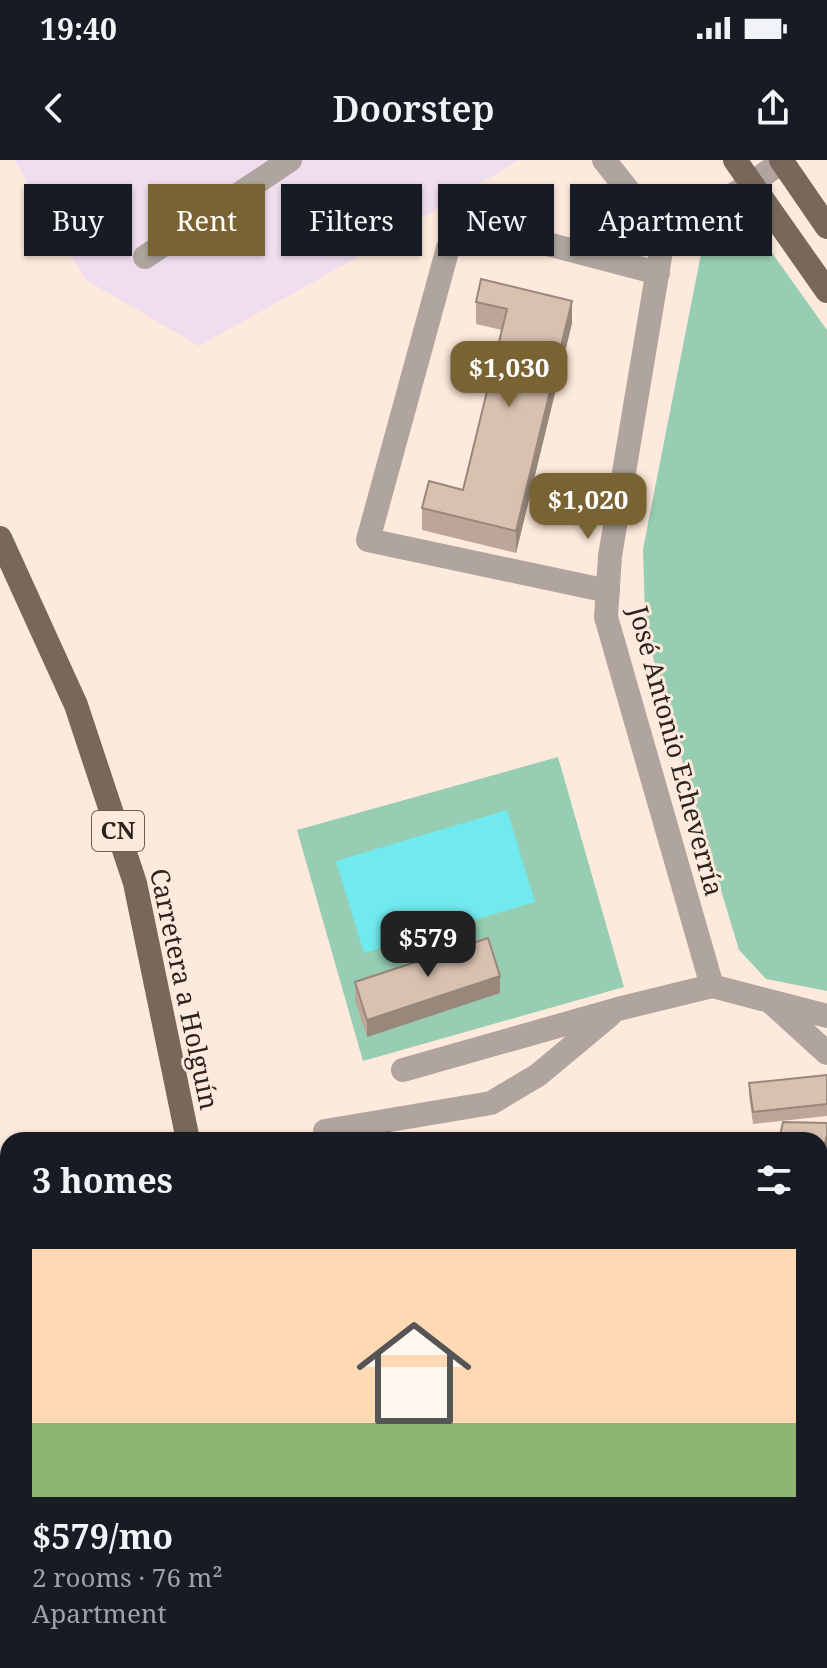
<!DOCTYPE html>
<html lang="en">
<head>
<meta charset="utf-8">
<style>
  :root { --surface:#171b24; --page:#20242c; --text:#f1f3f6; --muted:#9ea1a6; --accent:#7a6333 }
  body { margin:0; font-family:"Noto Serif",serif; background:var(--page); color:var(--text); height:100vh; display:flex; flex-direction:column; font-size:30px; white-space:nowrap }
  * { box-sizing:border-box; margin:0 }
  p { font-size:26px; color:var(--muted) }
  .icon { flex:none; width:44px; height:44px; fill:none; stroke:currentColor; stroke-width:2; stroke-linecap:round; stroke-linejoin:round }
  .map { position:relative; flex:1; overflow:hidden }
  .sheet { position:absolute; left:0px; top:972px; width:828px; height:536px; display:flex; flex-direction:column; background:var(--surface); border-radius:24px 24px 0 0; box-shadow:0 2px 6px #0004 }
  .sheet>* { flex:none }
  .top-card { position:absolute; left:24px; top:24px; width:780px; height:72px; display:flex; gap:16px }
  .price { position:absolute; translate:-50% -68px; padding:0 18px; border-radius:16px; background:var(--accent); color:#fff; font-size:26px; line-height:52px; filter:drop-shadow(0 2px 4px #0008) }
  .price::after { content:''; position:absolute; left:50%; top:48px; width:24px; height:18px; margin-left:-12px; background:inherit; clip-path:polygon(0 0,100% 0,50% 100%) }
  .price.on { background:#222; color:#fff }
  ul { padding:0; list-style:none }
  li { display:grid; align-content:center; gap:16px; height:424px; padding:0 32px }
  li span { display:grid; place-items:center; height:248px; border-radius:0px; color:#555 }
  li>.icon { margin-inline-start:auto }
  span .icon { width:144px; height:144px; fill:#fffc; stroke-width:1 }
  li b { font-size:34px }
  h2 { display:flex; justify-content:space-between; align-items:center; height:96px; padding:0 32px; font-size:34px }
  .tag { padding:0 28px; border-radius:0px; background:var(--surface); box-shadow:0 2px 6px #0004; font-size:28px; line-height:72px }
  .tag.on { background:var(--accent); color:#fff }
  .status { display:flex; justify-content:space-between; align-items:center; height:56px; padding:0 40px; background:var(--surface); direction:ltr }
  .status svg { height:22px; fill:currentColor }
  header { display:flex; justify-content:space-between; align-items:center; height:104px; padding:0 32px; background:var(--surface); font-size:36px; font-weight:600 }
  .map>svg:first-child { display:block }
</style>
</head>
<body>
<div class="status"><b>19:40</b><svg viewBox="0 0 49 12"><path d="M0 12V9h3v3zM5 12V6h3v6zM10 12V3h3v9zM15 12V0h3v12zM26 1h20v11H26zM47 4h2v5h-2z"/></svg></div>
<header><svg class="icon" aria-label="back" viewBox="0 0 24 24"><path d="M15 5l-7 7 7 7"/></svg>Doorstep<svg class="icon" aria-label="share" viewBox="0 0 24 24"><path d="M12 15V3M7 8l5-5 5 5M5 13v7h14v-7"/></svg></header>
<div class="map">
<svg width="827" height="1508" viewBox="0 0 827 1508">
  <rect width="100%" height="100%" fill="#feeadc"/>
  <path fill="#efdeef" d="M14,0H519L354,99L199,186L86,120Z"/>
  <path fill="#97cdb2" d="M737,73L750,74L765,83L827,170V831L766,819L739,790L657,517L645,455L643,389L701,94L720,78Z
    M558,597L624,827L363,901L297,670Z"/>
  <path fill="#71eaef" d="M507,650L535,742L364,793L336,701Z"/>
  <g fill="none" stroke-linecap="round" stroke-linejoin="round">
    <path stroke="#afa49e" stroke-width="24" d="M604,0L669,82
      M145,97L290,0
      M608,431L368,380L448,88L462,71H498L658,113
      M712,826L606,457L610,396L661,91C694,53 743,33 782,1
      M773,844L827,893
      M403,910L618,849L712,826L827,856
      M325,971L491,943L538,915L610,855
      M820,1085L827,1056
      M820,1139H827
      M820,1280L827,1279
      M820,1423L827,1450"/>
    <path stroke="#7a675c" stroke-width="24" d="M735,0L827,131
      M781,0L827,67
      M0,378L76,545L135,723L188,980
      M294,1500L296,1508
      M337,1500L341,1508"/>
  </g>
  <path fill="#bba697" d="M476,142L572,163L516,393L422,370V348L463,330L502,170L476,164Z
    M355,822L500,833L367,877L355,840Z
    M827,915V956L753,964L749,935V923Z"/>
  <path fill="#98877b" d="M572,141V163L516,393V371Z
    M500,816V833L367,877V860Z
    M827,975V987L820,1016V1004Z
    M703,1500H710L705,1508H698Z
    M761,1500H764V1506L763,1508H756Z"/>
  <path fill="#d9c1b0" stroke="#98877b" stroke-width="2" d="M481,119L572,141L516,371L422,348L429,321L463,330L507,149L476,142Z
    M488,778L500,816L367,860L355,822Z
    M827,915V944L753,952L749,923Z
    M783,962L827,963V975L820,1004V980H779Z
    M390,972L391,980H352Z
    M662,1500H703L698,1508H657Z
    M711,1500H761L756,1508H707Z"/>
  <g text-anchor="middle" stroke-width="6" stroke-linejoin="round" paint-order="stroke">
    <rect fill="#feeadc" stroke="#6b5f56" stroke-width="2" x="92" y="651" width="52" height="40" rx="6"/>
    <g font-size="24" font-weight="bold" fill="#2c231d">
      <text x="118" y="679">CN</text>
    </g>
    <g font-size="26" fill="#2c231d" stroke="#feeadc">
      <text transform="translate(676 591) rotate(75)" y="9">José Antonio Echeverría</text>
      <text transform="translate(184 829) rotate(78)" y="9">Carretera a Holguín</text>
    </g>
  </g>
</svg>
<b class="price" style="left:509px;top:249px">$1,030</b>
<b class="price" style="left:588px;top:381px">$1,020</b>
<b class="price on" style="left:428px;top:819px">$579</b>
<div class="top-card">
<a class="tag">Buy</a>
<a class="tag on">Rent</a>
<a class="tag">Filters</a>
<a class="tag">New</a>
<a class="tag">Apartment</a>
</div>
<section class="sheet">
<h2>3 homes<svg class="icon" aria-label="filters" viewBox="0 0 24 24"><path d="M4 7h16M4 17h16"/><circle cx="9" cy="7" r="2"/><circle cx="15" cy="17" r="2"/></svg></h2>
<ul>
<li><span style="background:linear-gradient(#ffd9b3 70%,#8fb573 0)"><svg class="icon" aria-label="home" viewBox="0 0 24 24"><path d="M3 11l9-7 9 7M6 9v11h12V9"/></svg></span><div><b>$579/mo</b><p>2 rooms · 76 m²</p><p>Apartment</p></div></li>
</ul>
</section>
</div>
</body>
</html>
